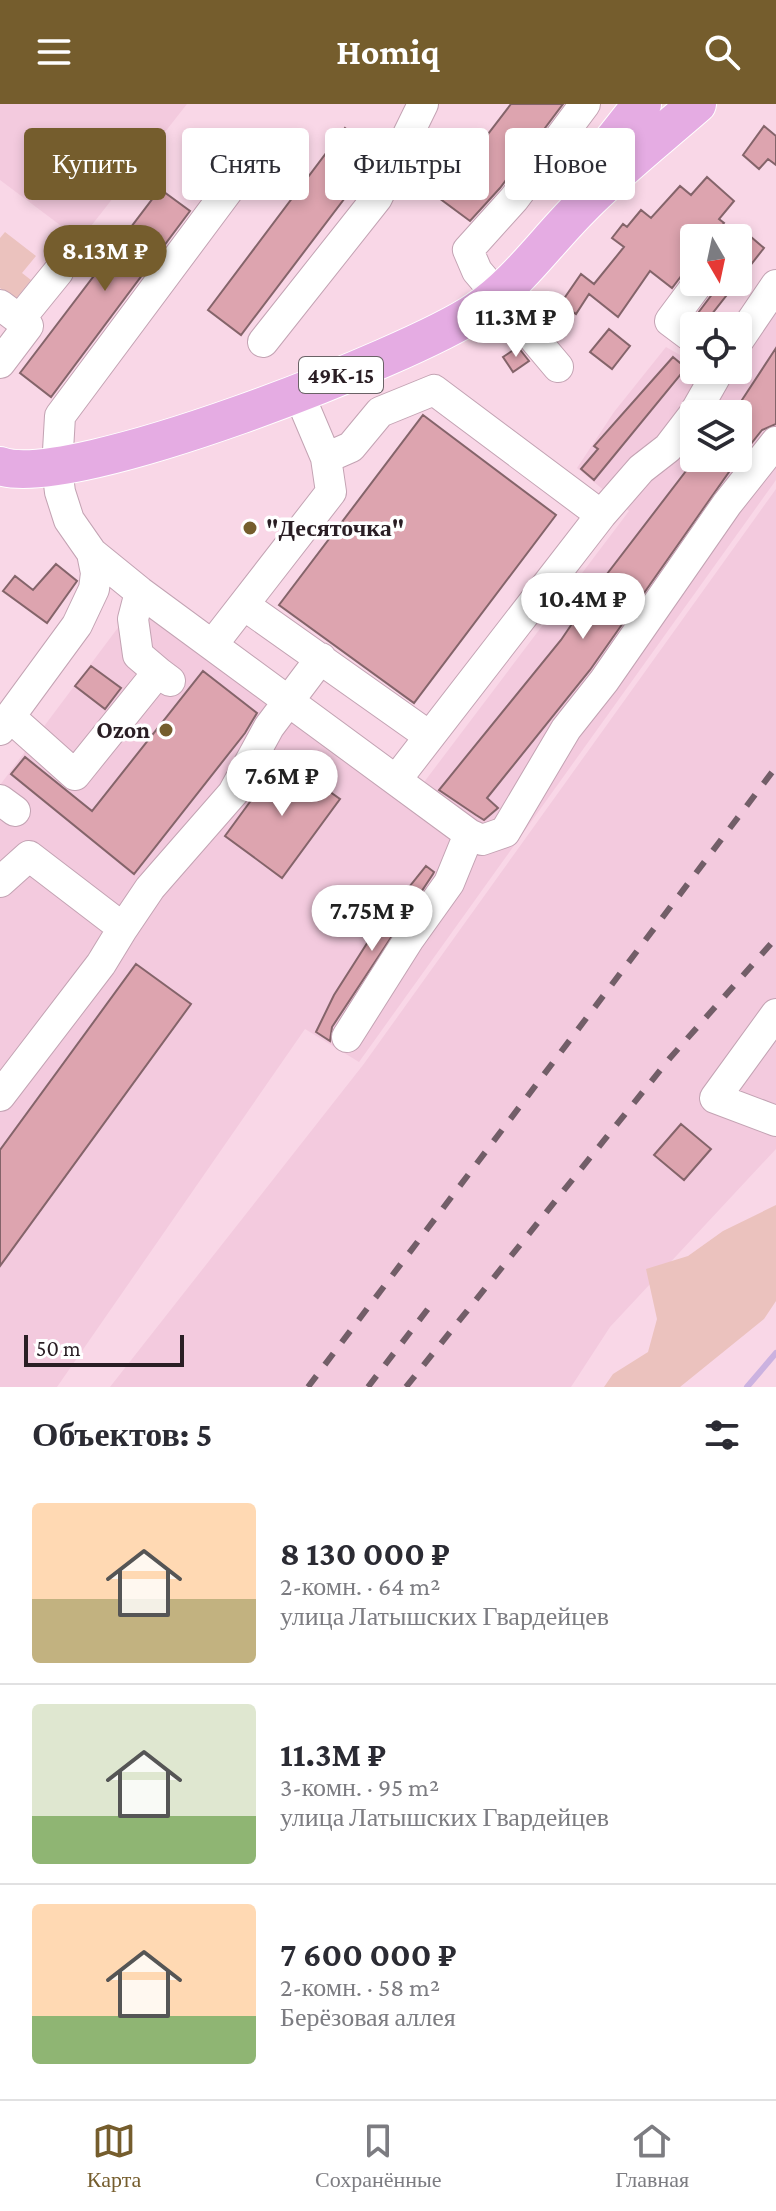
<!DOCTYPE html>
<html lang="ru">
<head>
<meta charset="utf-8">
<style>
  :root { --surface:#fff; --page:#f7f7f7; --text:#2b2b33; --muted:#7c7c81; --line:#e1e1e2; --accent:#755d2d }
  body { margin:0; font-family:"Crimson Pro",serif; background:var(--page); color:var(--text); height:100vh; display:flex; flex-direction:column; font-size:30px; white-space:nowrap }
  * { box-sizing:border-box; margin:0 }
  p { font-size:26px; color:var(--muted) }
  .icon { flex:none; width:44px; height:44px; fill:none; stroke:currentColor; stroke-width:2; stroke-linecap:round; stroke-linejoin:round }
  .map { position:relative; height:1283px; overflow:hidden }
  .details { display:flex; flex-direction:column; background:var(--surface); flex:1 }
  .details>* { flex:none }
  .guide { position:absolute; left:24px; top:24px; width:728px; height:72px; display:flex; gap:16px }
  .needle { width:52px; rotate:171deg }
  .controls { position:absolute; left:680px; top:120px; display:grid; gap:16px }
  .controls a { display:grid; place-items:center; width:72px; height:72px; border-radius:8px; background:var(--surface); box-shadow:0 4px 12px #0003; font-size:40px }
  .scale { position:absolute; left:24px; bottom:20px; width:160px; box-sizing:border-box; padding-left:8px; border:4px solid #2a1e24; border-top:0; font-size:22px; line-height:28px; white-space:nowrap; color:#2a1e24; -webkit-text-stroke:6px #fff; paint-order:stroke }
  .price { position:absolute; translate:-50% -68px; padding:0 18px; border-radius:28px; background:#fff; color:#222; font-size:26px; line-height:52px; filter:drop-shadow(0 2px 4px #0008) }
  .price::after { content:''; position:absolute; left:50%; top:48px; width:24px; height:18px; margin-left:-12px; background:inherit; clip-path:polygon(0 0,100% 0,50% 100%) }
  .price.current { background:var(--accent); color:#fff }
  ul { padding:0; list-style:none }
  li { display:flex; align-items:center; gap:24px; height:200px; padding:0 32px }
  li+li { border-top:2px solid var(--line) }
  li span { display:grid; place-items:center; flex:none; width:224px; height:160px; border-radius:8px; color:#555 }
  li>.icon { margin-inline-start:auto }
  span .icon { width:96px; height:96px; fill:#fffc; stroke-width:1 }
  li b { font-size:34px }
  h2 { display:flex; justify-content:space-between; align-items:center; height:96px; padding:0 32px; font-size:34px }
  .tag { padding:0 28px; border-radius:8px; background:var(--surface); box-shadow:0 4px 12px #0003; font-size:28px; line-height:72px }
  .tag.current { background:var(--accent); color:#fff }
  header { display:flex; justify-content:space-between; align-items:center; height:104px; padding:0 32px; background:var(--accent); color:#fff; font-size:36px; font-weight:700 }
  .tabs { display:flex; justify-content:space-around; align-items:center; height:112px; border-top:2px solid var(--line); background:var(--surface); font-size:22px; color:var(--muted) }
  .tabs a { display:grid; justify-items:center; gap:4px }
  .tabs .current { color:var(--accent) }
  .map>svg:first-child { display:block }
</style>
</head>
<body>
<header><svg class="icon" aria-label="menu" viewBox="0 0 24 24"><path d="M4 6h16M4 12h16M4 18h16"/></svg>Homiq<svg class="icon" aria-label="search" viewBox="0 0 24 24"><circle cx="10" cy="10" r="6"/><path d="M15 15l6 6"/></svg></header>
<div class="map">
<svg width="776" height="1283" viewBox="0 0 776 1283">
  <rect width="100%" height="100%" fill="#f9d7e7"/>
  <path fill="#f3cade" fill-rule="evenodd" d="M0,0H187L80,136L0,76Z
    M776,205V376L359,958L305,925L57,1283H0V681L123,517L150,512L406,702L629,407L577,364L614,308L666,243L694,259V266H738V258ZM694,310H738V354H694Z
    M776,385V1045L610,1223L571,1283H110L363,961Z"/>
  <path fill="#ebc2be" d="M5,128L36,152L22,169L31,176L15,196L0,184V134Z
    M776,1101V1197L764,1215L680,1283H604L613,1270L648,1248L657,1215L646,1165L688,1152L723,1127Z"/>
  <g fill="none" stroke-linecap="round" stroke-linejoin="round">
    <path stroke="#cbb2e0" stroke-width="6" d="M747,1283L776,1249"/>
  </g>
  <path fill="#dda4af" stroke="#84646a" stroke-width="2" d="M511,0H563L500,84L470,117L439,94Z
    M764,22L776,32V61L768,55L759,65L743,51Z
    M345,24L379,49L241,231L208,206Z
    M707,73L734,97L719,115L724,119L712,134H694V161L685,167L672,184L650,167L618,213L589,190L576,210L561,199L581,170L594,180L624,143L612,134L623,120L627,123L641,106L651,114L680,82L691,91Z
    M160,85L190,107L51,293L20,269Z
    M738,130L747,138L751,133L764,144L738,177Z
    M717,178H737L704,220L695,213L713,189Z
    M609,225L630,242L612,265L590,248Z
    M518,243L529,257L513,268L503,253Z
    M776,244V320L762,326L750,341L738,332V302Z
    M673,253L686,264L594,376L581,365L598,345L594,342Z
    M423,311L556,411L414,599L279,501Z
    M696,354H710L729,368L590,566L487,694L498,704L484,716L476,711L439,686L561,536L597,483Z
    M56,460L77,477L47,519L3,487L15,472L33,486Z
    M91,562L121,584L105,605L75,582Z
    M203,567L257,609L245,629L134,770L11,670L25,653L92,707Z
    M282,654L340,695L282,774L225,732Z
    M426,762L434,768L433,770L332,923L330,937L316,928L334,891L378,822Z
    M136,860L191,900L0,1162V1046Z
    M681,1020L711,1045L684,1076L654,1051Z"/>
  <g fill="none" stroke-linecap="round" stroke-linejoin="round">
    <g stroke="#c3a3b3" stroke-width="32">
      <path id="minor" d="M0,201L28,222L0,259
        M19,216L58,168
        M694,235L670,217L699,178
        M738,237L776,181
        M263,238L377,94L423,0
        M558,263L477,167L468,146L514,95L585,0
        M694,310L719,266
        M326,354L351,343L380,308L434,286L601,411
        M92,449L140,488L469,730L482,736L505,728L566,625L604,577L727,400L776,338
        M140,488L133,515L138,551L158,568
        M244,501L429,632
        M213,540L331,388L326,354L298,288
        M10,613L75,671L158,568L170,577
        M0,626L77,521L94,485L96,469L92,449L69,416L60,388L57,364L60,312L235,77
        M396,676L601,411L641,365L668,344L694,310
        M0,696L15,707
        M0,778L29,752L123,824L101,860L0,992
        M123,824L150,784L233,689L269,623L321,554
        M776,910L715,994L776,1017
        M347,933L409,835L449,779L469,730"/>
    </g>
    <g stroke="#fff" stroke-width="40">
      <path id="major" d="M588,88L612,38L642,0
        M0,362C70,387 411,252 477,207C518,179 545,139 580,104C616,67 658,34 697,0"/>
    </g>
    <use href="#minor" stroke="#fff" stroke-width="30"/>
    <use href="#major" stroke="#e5ace3" stroke-width="38"/>
    <path stroke="#725e68" stroke-width="6" stroke-dasharray="14 14" stroke-linecap="butt" d="M308,1283L776,663
      M368,1283L434,1197
      M406,1283L670,954L776,834"/>
  </g>
  <g fill="#755d2d" stroke="#fff" stroke-width="3">
    <circle cx="250" cy="424" r="8"/>
    <circle cx="166" cy="626" r="8"/>
  </g>
  <g text-anchor="middle" stroke-width="7" stroke-linejoin="round" paint-order="stroke">
    <rect fill="#fff" stroke="#6a6266" stroke-width="2" x="299" y="253" width="84" height="36" rx="6"/>
    <g font-size="22" font-weight="bold" fill="#2a1e24">
      <text x="341" y="279">49К-15</text>
    </g>
    <g font-size="24" font-weight="bold" fill="#2a1e24" stroke="#fff" text-anchor="start">
      <text x="266" y="432">"Десяточка"</text>
      <text x="150" y="634" text-anchor="end">Ozon</text>
    </g>
  </g>
</svg>
<div class="controls">
<a><svg class="needle" viewBox="-14 -14 28 28"><path d="M0-13l5 13h-10z" fill="#e53935"/><path d="M0 13l5-13h-10z" fill="#7c7c81"/></svg></a>
<a><svg class="icon" aria-label="locate" viewBox="0 0 24 24"><circle cx="12" cy="12" r="6"/><path d="M12 2v4M12 18v4M2 12h4M18 12h4"/></svg></a>
<a><svg class="icon" aria-label="layers" viewBox="0 0 24 24"><path d="M12 4l9 5-9 5-9-5zM3 14l9 5 9-5"/></svg></a>
</div>
<div class="scale">50 m</div>
<b class="price current" style="left:105px;top:189px">8.13M ₽</b>
<b class="price" style="left:516px;top:255px">11.3M ₽</b>
<b class="price" style="left:583px;top:537px">10.4M ₽</b>
<b class="price" style="left:282px;top:714px">7.6M ₽</b>
<b class="price" style="left:372px;top:849px">7.75M ₽</b>
<div class="guide">
<a class="tag current">Купить</a>
<a class="tag">Снять</a>
<a class="tag">Фильтры</a>
<a class="tag">Новое</a>
</div>
</div>
<section class="details">
<h2>Объектов: 5<svg class="icon" aria-label="filters" viewBox="0 0 24 24"><path d="M4 7h16M4 17h16"/><circle cx="9" cy="7" r="2"/><circle cx="15" cy="17" r="2"/></svg></h2>
<ul>
<li><span style="background:linear-gradient(#ffd9b3 60%,#c2b280 0)"><svg class="icon" aria-label="home" viewBox="0 0 24 24"><path d="M3 11l9-7 9 7M6 9v11h12V9"/></svg></span><div><b>8 130 000 ₽</b><p>2-комн. · 64 m²</p><p>улица Латышских Гвардейцев</p></div></li>
<li><span style="background:linear-gradient(#dfe7d0 70%,#8fb573 0)"><svg class="icon" aria-label="home" viewBox="0 0 24 24"><path d="M3 11l9-7 9 7M6 9v11h12V9"/></svg></span><div><b>11.3M ₽</b><p>3-комн. · 95 m²</p><p>улица Латышских Гвардейцев</p></div></li>
<li><span style="background:linear-gradient(#ffd9b3 70%,#8fb573 0)"><svg class="icon" aria-label="home" viewBox="0 0 24 24"><path d="M3 11l9-7 9 7M6 9v11h12V9"/></svg></span><div><b>7 600 000 ₽</b><p>2-комн. · 58 m²</p><p>Берёзовая аллея</p></div></li>
</ul>
</section>
<nav class="tabs">
<a class="current"><svg class="icon" aria-label="map" viewBox="0 0 24 24"><path d="M3 6l6-2 6 2 6-2v14l-6 2-6-2-6 2zM9 4v14M15 6v14"/></svg>Карта</a>
<a><svg class="icon" aria-label="saved" viewBox="0 0 24 24"><path d="M7 4h10v16l-5-4-5 4z"/></svg>Сохранённые</a>
<a><svg class="icon" aria-label="home" viewBox="0 0 24 24"><path d="M3 11l9-7 9 7M6 9v11h12V9"/></svg>Главная</a>
</nav>
</body>
</html>
